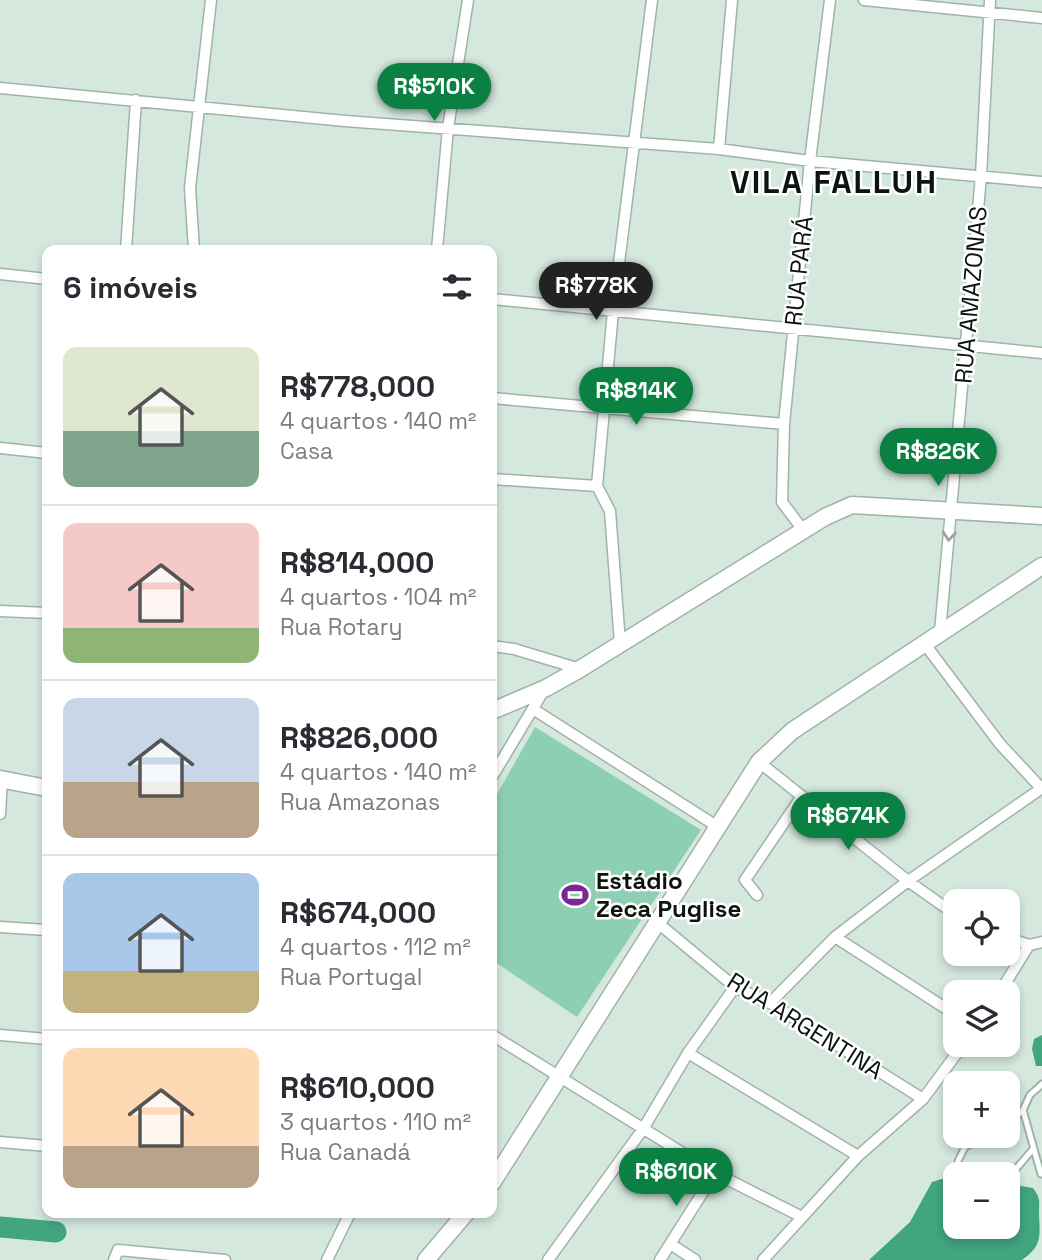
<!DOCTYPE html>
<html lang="pt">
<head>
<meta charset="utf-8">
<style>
  :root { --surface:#fff; --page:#f2f2f3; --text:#2b2b33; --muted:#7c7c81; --line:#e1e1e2; --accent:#0b8043 }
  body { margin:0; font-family:"Space Grotesk",sans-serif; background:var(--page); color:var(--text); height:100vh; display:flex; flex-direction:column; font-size:26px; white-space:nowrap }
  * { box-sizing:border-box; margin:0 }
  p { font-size:23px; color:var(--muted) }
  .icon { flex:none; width:38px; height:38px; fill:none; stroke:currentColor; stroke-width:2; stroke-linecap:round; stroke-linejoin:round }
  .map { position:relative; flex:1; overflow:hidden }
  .panel { position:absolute; left:42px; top:245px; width:455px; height:973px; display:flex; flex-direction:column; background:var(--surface); border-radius:14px; box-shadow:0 4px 10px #0003 }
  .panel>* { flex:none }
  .buttons { position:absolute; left:943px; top:889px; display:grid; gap:14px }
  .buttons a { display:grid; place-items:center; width:77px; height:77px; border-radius:14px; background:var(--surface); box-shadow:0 4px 10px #0003; font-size:35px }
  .price { position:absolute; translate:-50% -60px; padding:0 16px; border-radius:24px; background:var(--accent); color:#fff; font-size:23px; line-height:46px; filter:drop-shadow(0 2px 4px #0008) }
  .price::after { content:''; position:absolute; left:50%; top:42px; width:21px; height:16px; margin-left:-10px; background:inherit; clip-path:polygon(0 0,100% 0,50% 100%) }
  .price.selected { background:#222; color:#fff }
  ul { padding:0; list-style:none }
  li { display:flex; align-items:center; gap:21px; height:175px; padding:0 21px }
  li+li { border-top:2px solid var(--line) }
  li span { display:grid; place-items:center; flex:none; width:196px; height:140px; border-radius:14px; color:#555 }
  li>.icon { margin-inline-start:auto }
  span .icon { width:84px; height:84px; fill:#fffc; stroke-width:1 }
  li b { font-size:30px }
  h2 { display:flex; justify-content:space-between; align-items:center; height:84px; padding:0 21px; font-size:30px }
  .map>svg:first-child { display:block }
</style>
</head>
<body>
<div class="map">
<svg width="1042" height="1260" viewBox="0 0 1042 1260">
  <rect width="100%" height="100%" fill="#d4e8de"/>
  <path fill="#8dcfb2" d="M535,727L701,830L577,1017L492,960V803Z"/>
  <path fill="#41a580" d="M1042,1035V1066H1036L1032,1049L1034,1039Z
    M955,1175L956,1227H1008V1184L1033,1188C1041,1199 1039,1201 1039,1214C1040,1237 1042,1246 1022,1260H869L910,1222L932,1182Z"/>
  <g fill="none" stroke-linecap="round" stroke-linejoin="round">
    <path stroke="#41a580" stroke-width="21" d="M0,1227L56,1232"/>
    <g stroke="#a0b3aa" stroke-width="9">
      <path id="lane" d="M1008,1124L1023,1110
        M958,1161L965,1147L988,1136
        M1015,1170L1033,1149
        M1041,1174L1023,1110L1030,1095L1042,1084"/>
    </g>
    <g stroke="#a0b3aa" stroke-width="13">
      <path id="street" d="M864,0L1042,18
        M0,88L345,121L719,149L810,161L1042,182
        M719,149L732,0
        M126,250L136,100
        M194,250L190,188L211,0
        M437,250L448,128L468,0
        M0,274L47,279
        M492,299L1042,353
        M492,398L784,424
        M0,448L47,453
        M492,479L597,486
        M803,530L782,502L784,424L810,161L830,0
        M0,611L47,613
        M940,632L981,176L990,0
        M620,643L610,511L597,486L613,311L652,0
        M924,643L1000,744L1042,789
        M492,646L514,649L580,669
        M533,709L718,827
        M759,762L908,881L956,915
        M492,777L544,690
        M0,814L2,779
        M757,895L745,880L802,796
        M658,923L735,987L770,1003L923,1099
        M0,927L47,930
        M835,937L956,1015
        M1008,938L1029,945L1042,942
        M1000,992L1029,945
        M770,1003L835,937L908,881L1042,788
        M0,1035L47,1039
        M492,1035L715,1173L802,1217
        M688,1053L858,1156
        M0,1142L47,1146
        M672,1245L695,1260
        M114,1260L118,1250L225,1260
        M327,1260L350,1213
        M548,1260L643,1129L688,1053L735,987
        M660,1260L715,1173
        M763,1260L858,1156L923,1099L963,1045"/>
    </g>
    <g stroke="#a0b3aa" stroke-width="19">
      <path id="primary" d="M492,711L546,688L580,669L825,517L852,505L1042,516
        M0,779L47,788
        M492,1183L759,762L792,731L1042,566
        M426,1260L466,1213"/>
    </g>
    <use href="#lane" stroke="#fff" stroke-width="5"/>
    <use href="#street" stroke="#fff" stroke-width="10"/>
    <use href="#primary" stroke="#fff" stroke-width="16"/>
  </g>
  <defs><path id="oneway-chevron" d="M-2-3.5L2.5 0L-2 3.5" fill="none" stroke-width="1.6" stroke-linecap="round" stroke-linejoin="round" transform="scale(1.75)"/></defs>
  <use stroke="#9ea19f" href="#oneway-chevron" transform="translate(949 536) rotate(95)"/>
  <defs>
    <g id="stadium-bare" transform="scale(2.1)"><path d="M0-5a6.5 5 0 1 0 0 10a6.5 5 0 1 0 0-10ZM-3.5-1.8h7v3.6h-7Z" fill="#7a2798" stroke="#fff" stroke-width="2.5" paint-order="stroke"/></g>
  </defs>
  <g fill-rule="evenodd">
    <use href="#stadium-bare" x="575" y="895"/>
  </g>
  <g text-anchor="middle" stroke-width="5" stroke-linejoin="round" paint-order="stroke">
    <g font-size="24" fill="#0c1310" stroke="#fff">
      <text transform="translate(799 271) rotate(-84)" y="8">RUA PARÁ</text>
      <text transform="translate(971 295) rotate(-85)" y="8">RUA AMAZONAS</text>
      <text transform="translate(805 1026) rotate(32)" y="8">RUA ARGENTINA</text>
    </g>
    <g font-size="24" font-weight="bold" fill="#0c1310" stroke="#fff" text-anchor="start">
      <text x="596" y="889">Estádio<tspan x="596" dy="28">Zeca Puglise</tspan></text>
    </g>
    <g font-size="32" font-weight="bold" letter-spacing="2" fill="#0c1310" stroke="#fff">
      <text x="834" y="193">VILA FALLUH</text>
    </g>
  </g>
</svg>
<div class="buttons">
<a><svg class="icon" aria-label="locate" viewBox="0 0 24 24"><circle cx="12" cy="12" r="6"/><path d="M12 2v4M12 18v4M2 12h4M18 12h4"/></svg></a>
<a><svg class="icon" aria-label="layers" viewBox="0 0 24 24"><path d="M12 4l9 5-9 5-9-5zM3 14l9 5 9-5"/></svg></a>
<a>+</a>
<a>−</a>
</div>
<b class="price" style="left:434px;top:123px">R$510K</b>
<b class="price selected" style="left:596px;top:322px">R$778K</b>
<b class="price" style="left:636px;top:427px">R$814K</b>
<b class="price" style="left:938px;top:488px">R$826K</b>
<b class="price" style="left:848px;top:852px">R$674K</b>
<b class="price" style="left:676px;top:1208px">R$610K</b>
<section class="panel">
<h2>6 imóveis<svg class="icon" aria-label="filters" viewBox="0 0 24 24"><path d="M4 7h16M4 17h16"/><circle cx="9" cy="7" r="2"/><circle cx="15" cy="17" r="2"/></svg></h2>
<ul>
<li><span style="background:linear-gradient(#dfe7d0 60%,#7fa58c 0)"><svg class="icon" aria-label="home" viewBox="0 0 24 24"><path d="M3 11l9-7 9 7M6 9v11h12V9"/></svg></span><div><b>R$778,000</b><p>4 quartos · 140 m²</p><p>Casa</p></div></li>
<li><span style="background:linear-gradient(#f6c9c9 75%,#8fb573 0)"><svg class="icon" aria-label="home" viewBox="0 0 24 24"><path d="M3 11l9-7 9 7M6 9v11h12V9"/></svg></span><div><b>R$814,000</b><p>4 quartos · 104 m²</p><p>Rua Rotary</p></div></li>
<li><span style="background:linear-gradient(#c9d6e8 60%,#b9a48a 0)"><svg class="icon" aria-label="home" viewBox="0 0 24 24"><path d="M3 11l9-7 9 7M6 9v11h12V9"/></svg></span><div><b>R$826,000</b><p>4 quartos · 140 m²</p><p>Rua Amazonas</p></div></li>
<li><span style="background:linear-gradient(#a9c7e8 70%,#c2b280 0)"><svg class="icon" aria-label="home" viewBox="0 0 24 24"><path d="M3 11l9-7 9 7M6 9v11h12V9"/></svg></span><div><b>R$674,000</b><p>4 quartos · 112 m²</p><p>Rua Portugal</p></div></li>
<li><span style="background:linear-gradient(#ffd9b3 70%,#b9a48a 0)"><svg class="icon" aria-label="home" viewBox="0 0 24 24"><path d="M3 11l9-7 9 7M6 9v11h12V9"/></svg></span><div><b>R$610,000</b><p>3 quartos · 110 m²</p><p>Rua Canadá</p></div></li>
</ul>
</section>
</div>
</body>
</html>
